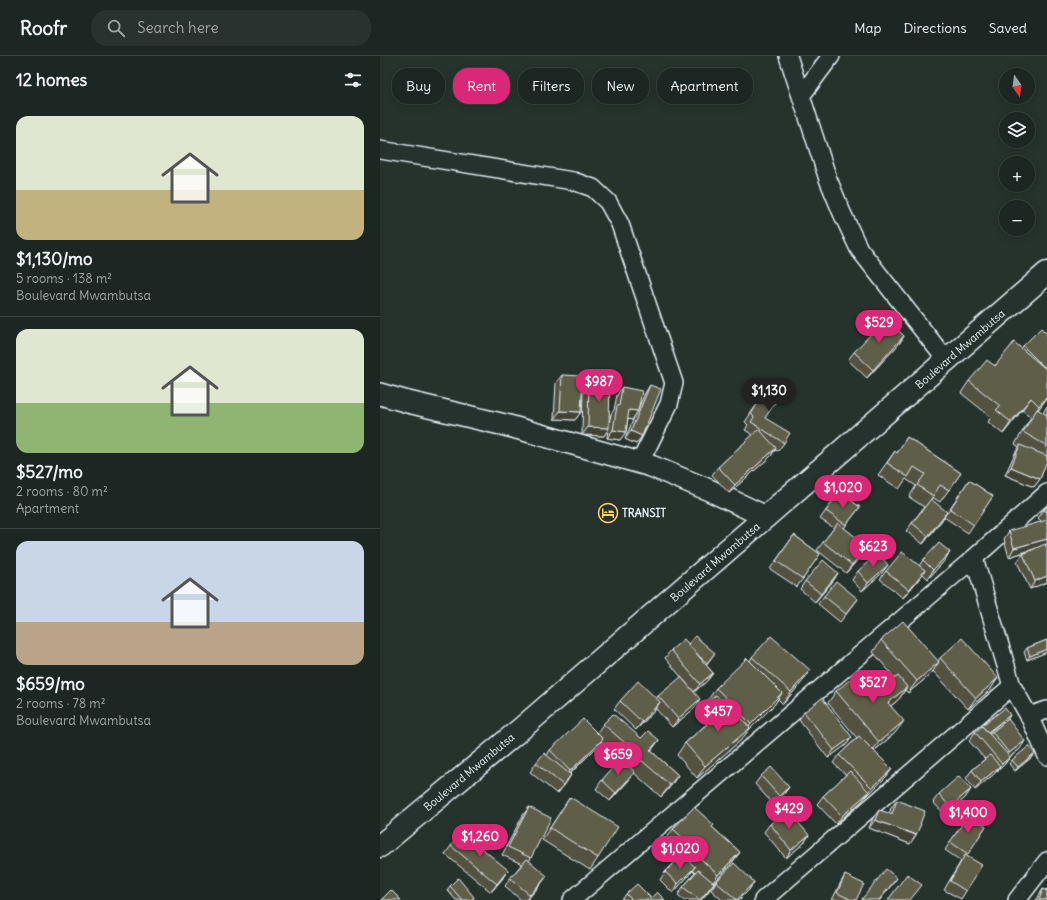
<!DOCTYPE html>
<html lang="en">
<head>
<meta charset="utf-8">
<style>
  :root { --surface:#1c2622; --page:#29322f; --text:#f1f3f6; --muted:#a0a5a5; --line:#3a4340; --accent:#db2777 }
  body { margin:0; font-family:Delius,sans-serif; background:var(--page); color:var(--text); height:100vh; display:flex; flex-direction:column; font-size:15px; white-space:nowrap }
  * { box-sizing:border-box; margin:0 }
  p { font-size:13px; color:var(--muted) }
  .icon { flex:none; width:22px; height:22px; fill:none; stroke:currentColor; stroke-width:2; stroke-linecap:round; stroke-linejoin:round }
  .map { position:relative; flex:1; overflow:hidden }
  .drawer { display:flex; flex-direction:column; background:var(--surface); width:380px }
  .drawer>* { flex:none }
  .banner { position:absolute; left:12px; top:12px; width:380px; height:36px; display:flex; gap:8px }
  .needle { width:26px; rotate:166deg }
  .tools { position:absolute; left:619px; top:12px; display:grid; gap:8px }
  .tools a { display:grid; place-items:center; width:36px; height:36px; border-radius:50%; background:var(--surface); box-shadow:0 2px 10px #0003,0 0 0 1px var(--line); font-size:20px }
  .price { position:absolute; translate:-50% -34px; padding:0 9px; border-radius:14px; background:var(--accent); color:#fff; font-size:13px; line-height:26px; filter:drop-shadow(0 1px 2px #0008) }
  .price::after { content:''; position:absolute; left:50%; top:24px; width:12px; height:9px; margin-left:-6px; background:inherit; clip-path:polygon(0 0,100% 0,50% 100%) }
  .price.on { background:#222; color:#fff }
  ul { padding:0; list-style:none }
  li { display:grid; align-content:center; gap:8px; height:212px; padding:0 16px }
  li+li { border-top:1px solid var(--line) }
  li span { display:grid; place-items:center; height:124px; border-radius:12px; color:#555 }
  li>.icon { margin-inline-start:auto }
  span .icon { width:72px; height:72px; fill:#fffc; stroke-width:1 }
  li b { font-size:17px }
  h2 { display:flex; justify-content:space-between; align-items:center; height:48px; padding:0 16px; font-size:17px }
  .tag { padding:0 14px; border-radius:16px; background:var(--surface); box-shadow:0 2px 10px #0003,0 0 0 1px var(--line); font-size:14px; line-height:36px }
  .tag.on { background:var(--accent); color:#fff }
  header { display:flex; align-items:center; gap:24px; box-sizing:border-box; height:56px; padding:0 20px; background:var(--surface); border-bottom:1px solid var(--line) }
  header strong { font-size:19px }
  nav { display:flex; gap:22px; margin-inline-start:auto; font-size:14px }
  .search { width:280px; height:36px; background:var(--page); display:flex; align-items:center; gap:10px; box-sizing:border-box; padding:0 14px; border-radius:16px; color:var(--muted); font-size:15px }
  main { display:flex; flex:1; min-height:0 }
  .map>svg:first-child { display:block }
</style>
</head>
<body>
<header>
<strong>Roofr</strong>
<div class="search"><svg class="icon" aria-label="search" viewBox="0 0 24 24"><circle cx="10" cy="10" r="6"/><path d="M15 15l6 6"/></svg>Search here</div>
<nav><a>Map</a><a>Directions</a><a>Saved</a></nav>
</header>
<main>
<section class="drawer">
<h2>12 homes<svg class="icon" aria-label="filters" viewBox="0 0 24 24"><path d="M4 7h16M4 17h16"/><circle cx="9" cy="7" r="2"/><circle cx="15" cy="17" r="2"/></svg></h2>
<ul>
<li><span style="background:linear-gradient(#dfe7d0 60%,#c2b280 0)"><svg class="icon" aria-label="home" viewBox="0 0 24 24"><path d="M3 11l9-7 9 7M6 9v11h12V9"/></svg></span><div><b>$1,130/mo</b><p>5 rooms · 138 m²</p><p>Boulevard Mwambutsa</p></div></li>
<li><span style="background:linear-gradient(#dfe7d0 60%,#8fb573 0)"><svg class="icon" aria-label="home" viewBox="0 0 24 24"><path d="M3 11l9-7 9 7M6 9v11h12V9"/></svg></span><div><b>$527/mo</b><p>2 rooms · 80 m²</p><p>Apartment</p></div></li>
<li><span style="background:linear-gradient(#c9d6e8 65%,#b9a48a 0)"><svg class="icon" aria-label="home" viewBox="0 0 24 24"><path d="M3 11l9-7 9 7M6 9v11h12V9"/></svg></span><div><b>$659/mo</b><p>2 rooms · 78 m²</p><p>Boulevard Mwambutsa</p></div></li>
</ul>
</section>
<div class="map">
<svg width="667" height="844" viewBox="0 0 667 844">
  <rect width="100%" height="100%" fill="#26332d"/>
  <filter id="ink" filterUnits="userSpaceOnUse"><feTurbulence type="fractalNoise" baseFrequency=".025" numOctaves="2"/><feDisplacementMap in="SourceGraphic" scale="8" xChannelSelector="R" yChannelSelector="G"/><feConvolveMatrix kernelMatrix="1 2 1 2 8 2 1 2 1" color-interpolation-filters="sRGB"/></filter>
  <g filter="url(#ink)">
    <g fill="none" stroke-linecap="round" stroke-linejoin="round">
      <g stroke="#e8f1f8" stroke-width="20">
        <path id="minor" d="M408,0L448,123L462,157L479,193L567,305
          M421,40L451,0
          M0,94L193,125L213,132L228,146L240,168L294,327L289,348L260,406
          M594,502L632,630L649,660L667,700
          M649,660L667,654
          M192,844L594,502L667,437
          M383,844L632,630
          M637,844L667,805"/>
      </g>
      <g stroke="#e8f1f8" stroke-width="24">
        <path id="tertiary" d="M0,338L28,346L129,370L271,410L329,434L386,461"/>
      </g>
      <g stroke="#e8f1f8" stroke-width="25">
        <path id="trunk" d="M0,790L142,672L667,217"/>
      </g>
      <use href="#minor" stroke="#26332d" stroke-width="17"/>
      <use href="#tertiary" stroke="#26332d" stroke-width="21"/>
      <use href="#trunk" stroke="#26332d" stroke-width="22"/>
    </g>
    <path fill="#525140" stroke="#e8f1f8" d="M661,272L665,312L667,342L658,354L663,357L667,350V407H666L660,423L654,431L625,419L635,397L639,391L635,388L651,361L642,354L623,378L608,366L611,361L581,337L589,325L641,293L643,290Z
      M524,280L519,288L487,322L468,304L474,296Z
      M182,319L201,356L195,364L174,363L176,327Z
      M209,323L229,368L231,358L234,354L237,339L242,331L259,351L265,337L270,329L262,380L256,388L245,383L255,359L252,364L248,363L246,376L240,384L227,382L228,373L224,380L202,379L203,331Z
      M393,324L385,362L404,387L398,395L395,394L391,400L349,437L332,419L338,411L373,379L365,374L368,369L365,366Z
      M527,381L581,417L560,446L552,441L551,443L562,464L543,488L526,475L544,451L529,441L536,430L526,423L519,433L498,419L515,395L517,397Z
      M589,424L613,440L588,477L564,461Z
      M459,436L480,451L464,472L487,490L466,517L437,494L454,472L440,463Z
      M667,450V488L666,489L667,526L650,533L637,506L643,498L655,493L629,501L624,483L629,475L662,466L658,462Z
      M414,479L440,498L417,531L390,513Z
      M570,496L564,505L548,523L543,518L523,542L500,523L506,515L539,510L543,504Z
      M478,515L502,517L482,535L472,524Z
      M458,517L453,525L435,546L420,533L425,525Z
      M444,540L478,543L472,551L460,566L438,548Z
      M501,584L558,605L560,602L618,622L610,634L588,653L553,615L551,618L528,637L525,634L519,643L511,650L515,677L494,695L512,713L506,721L486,741V740L483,744L456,768L437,748L443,740L466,719L453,707L459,699L477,682L448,647L456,635H499L515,622L493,596Z
      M667,584V596L647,604L644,596L647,592Z
      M308,588L335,597L326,609L333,617L327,625L314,636L285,602L291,594Z
      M372,601L430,614L422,626L403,648L398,643L394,649L368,675L361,684L317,722L297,699L305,687L329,666L321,657L329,645L328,644L336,632L370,605Z
      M278,640L315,652L292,671L276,653L256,674L234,653L240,645L276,643Z
      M424,656L472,681L466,689L448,702L419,664Z
      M628,663L640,693L630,701L624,709L616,716L614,718L595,734L586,722L592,714L605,703L589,685L595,676Z
      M223,668L261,682L279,684L271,695L298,719L290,731L281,741L254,717L249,724L230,745L216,733L222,724L243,705L221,686L217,691L190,718L186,727L177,738L150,716L156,707L167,699L170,694L217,677Z
      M655,697L652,701L635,715L629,708L632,704Z
      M381,720L409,731L403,739L393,748L375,728Z
      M591,733L585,742L565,759L553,746L559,738Z
      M190,741L218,802L210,814L162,784Z
      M517,744L530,788L489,772L493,762L499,754L509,758L511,752Z
      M149,751L151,802L149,805L161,828L147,844H141L125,830L130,822L142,808L122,799L143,759Z
      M589,758L606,770L586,800V835L581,843L564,834L581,805L565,794Z
      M390,768L429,779L424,787L406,802L384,776Z
      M333,772L360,796L351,808L334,827L328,836L321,844H304L298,839L303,831L315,817L313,815L309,819L293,837L280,824L285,816L301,800L285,785L293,773Z
      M71,790L128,814L123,822L111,836L65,798Z
      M465,819L476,844H452L460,828Z
      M336,826H374L369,834L359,844H342L331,834Z
      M70,830L94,841L92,844H76L67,834Z
      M663,833L666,834L667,833V844H656Z
      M246,838L271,842L285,844H242Z"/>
    <path fill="#424234" stroke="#e8f1f8" d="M524,280L519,288L487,322L493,314Z
      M667,341V342L654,359L659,350Z
      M651,342L642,354L623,378L631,366Z
      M249,354L258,355L252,364L244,362Z
      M180,355L201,356L195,364L174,363Z
      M208,371L229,372L224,380L202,379Z
      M233,374L246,376L240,384L227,382Z
      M251,375L262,380L256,388L245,383Z
      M396,392L391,400L349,437L355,429Z
      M631,411L660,423L654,431L625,419Z
      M567,456L562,464L543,488L548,480Z
      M667,483V488L666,489L629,501L634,492Z
      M487,490L482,499L466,517L472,509Z
      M570,496L564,505L548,523L553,514Z
      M508,509L502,517L482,535L488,527Z
      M545,514L539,523L523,542L529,534Z
      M458,517L453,525L435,546L441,538Z
      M667,520V526L650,533L655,525Z
      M667,593V596L647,604L650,600Z
      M559,606L551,618L528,637L537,625Z
      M430,614L422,626L403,648L411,636Z
      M333,617L327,625L314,636L320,628Z
      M618,622L610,634L588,653L596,642Z
      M527,631L519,643L500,659L508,647Z
      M402,637L394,649L368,675L361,684L317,722L325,710L366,675L371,668Z
      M320,643L315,652L292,671L298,663Z
      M280,646L274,655L256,674L262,666Z
      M630,659L628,663L604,682L607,678Z
      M524,665L515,677L490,698L499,686Z
      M472,681L466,689L448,702L454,694Z
      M223,683L217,691L184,723L190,715Z
      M279,684L270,696L261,706L270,694Z
      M645,685L640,693L623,706L629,697Z
      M655,697L652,701L635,715L638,711Z
      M630,701L624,709L616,716L622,708Z
      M620,710L614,718L595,734L601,726Z
      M512,713L506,721L486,741L492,732Z
      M255,716L249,724L230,745L236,737Z
      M191,719L186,727L177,738L183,729Z
      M298,719L290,731L281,741L290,729Z
      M409,731L403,739L393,748L399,740Z
      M591,733L585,742L565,759L570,751Z
      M489,736L483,744L456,768L462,760Z
      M495,764L536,779L530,788L489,772Z
      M429,779L424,787L406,802L411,794Z
      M360,796L351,808L330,831L338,819Z
      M315,811L309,819L293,837L298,828Z
      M128,814L123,822L111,836L117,828Z
      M167,820L161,828L146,844L150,839Z
      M517,822L500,844H499Z
      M374,826L369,834L359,844H357Z
      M334,827L328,836L321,844H320Z"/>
    <path fill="#5f5e4a" stroke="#e8f1f8" d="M506,262L524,280L493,314L474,296Z
      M661,272L667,278V308L664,311L643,290Z
      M634,286L667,314V341L659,350L651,342L631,366L616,354L620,350L589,325L607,304L615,310Z
      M182,319L203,320L201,356L180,355Z
      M209,323H230L229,372L208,371Z
      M393,324L405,332L385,362L410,377L404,387L371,366L374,361L371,358Z
      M270,329L281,333L262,380L251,375Z
      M242,331L262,335L258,355L249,354L246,376L233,374L237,350H239Z
      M657,353L667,359V390L643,376Z
      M379,373L396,392L355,429L338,411Z
      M527,381L581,417L569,434L560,429L553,440L537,429L545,418L534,411L528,421L507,407L515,395L517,397Z
      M640,389L667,400V405L660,423L631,411Z
      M589,424L613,440L594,469L570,453Z
      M459,436L480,451L466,469L446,455Z
      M551,443L567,456L548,480L532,467Z
      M667,450V456L664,454Z
      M667,464V483L634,492L629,475Z
      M458,467L487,490L472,509L443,486Z
      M414,479L440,498L423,523L396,505Z
      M559,487L570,496L553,514L543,504Z
      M665,488L667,492V520L655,525L643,498Z
      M522,496L545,514L529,534L506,515Z
      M498,497L508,509L488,527L478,515Z
      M443,504L458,517L441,538L425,525Z
      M456,525L478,543L466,558L444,540Z
      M523,565L559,606L537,625L501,584Z
      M315,580L335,597L327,607L320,601L308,588Z
      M391,580L430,614L411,636L372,601Z
      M582,582L618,622L596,642L560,602Z
      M304,583L333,617L320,628L291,594Z
      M667,584V593L650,600L647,592Z
      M367,602L402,637L371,668L336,632Z
      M482,614L499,635L518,620L527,631L508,647L524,665L499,686L456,635Z
      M301,621L320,643L298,663L278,640Z
      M258,625L280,646L262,666L240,645Z
      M336,639L347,651L350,649L370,672L325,710L305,687L340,657L329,645Z
      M442,642L472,681L454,694L424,656Z
      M625,652L630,659L608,676L602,670L601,671V670Z
      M233,658L261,682L268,675L279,684L270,694L298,719L290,729L261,704L260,705L249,696L252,693L223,668Z
      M203,663L223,683L190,715L170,694Z
      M628,663L645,685L629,697L612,676Z
      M602,670L630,701L622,708L595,676Z
      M479,680L512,713L492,732L459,699Z
      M649,690L655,697L638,711L632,704Z
      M164,697L191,719L183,729L156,707Z
      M610,699L620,710L601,726L592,714Z
      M240,703L255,716L236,737L222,724Z
      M391,711L409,731L399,740L381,720Z
      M470,715L489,736L462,760L443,740Z
      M579,720L591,733L570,751L559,738Z
      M190,741L238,771L218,802L170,772Z
      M517,744L545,755L540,768H541L536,779L495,764L499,754L512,758Z
      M149,751L171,762L151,802L128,791Z
      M314,751L334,769L332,771L360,796L338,819L308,791L311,789L293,773Z
      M407,753L429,779L411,794L390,768Z
      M589,758L606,770L588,798L570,786Z
      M82,776L128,814L117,828L71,790Z
      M302,799L315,811L298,828L285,816Z
      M585,799L602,809L586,835L570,825Z
      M147,803L167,820L150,839L130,822Z
      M354,807L374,826L357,844L336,826Z
      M506,813L517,822L499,844H482V843Z
      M318,814L334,827L320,844L303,831Z
      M527,818L542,829L530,844H508Z
      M465,819L484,828L476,844H472L457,837Z
      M78,822L94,841L91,844H82L70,830Z
      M257,828L271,842L277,836L285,844H252L246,838Z
      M663,833L667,835V844H659Z
      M11,834L21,844H1Z"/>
  </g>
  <defs>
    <g id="hotel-ring" transform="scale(1)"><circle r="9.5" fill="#26332d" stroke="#ffd166" stroke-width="1.5"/><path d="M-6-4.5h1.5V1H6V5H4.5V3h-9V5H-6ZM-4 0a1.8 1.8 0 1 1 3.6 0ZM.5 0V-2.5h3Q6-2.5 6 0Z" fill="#ffd166"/></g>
  </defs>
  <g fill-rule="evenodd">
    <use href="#hotel-ring" x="228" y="457"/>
  </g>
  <g text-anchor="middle" stroke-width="3" stroke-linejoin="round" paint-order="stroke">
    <g font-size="11" fill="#e8f1f8" stroke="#26332d">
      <text transform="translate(580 293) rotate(-41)" y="4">Boulevard Mwambutsa</text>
      <text transform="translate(335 506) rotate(-41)" y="4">Boulevard Mwambutsa</text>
      <text transform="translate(89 716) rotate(-40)" y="4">Boulevard Mwambutsa</text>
    </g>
    <g font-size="11" font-weight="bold" fill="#e8f1f8" stroke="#26332d" text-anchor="start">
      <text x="242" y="461">TRANSIT</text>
    </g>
  </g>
</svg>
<div class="tools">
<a><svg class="needle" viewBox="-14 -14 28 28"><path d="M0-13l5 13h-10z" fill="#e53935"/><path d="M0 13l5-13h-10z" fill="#a0a5a5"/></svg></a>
<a><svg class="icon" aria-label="layers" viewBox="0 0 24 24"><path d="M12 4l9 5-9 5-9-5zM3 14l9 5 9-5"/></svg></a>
<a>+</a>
<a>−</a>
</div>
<b class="price" style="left:499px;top:288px">$529</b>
<b class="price" style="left:219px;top:347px">$987</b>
<b class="price on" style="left:389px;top:356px">$1,130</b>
<b class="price" style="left:463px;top:453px">$1,020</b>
<b class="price" style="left:493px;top:512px">$623</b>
<b class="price" style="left:493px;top:648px">$527</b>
<b class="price" style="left:338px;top:677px">$457</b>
<b class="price" style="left:238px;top:720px">$659</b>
<b class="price" style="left:409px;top:774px">$429</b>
<b class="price" style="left:588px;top:778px">$1,400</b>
<b class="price" style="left:100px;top:802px">$1,260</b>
<b class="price" style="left:300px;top:814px">$1,020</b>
<div class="banner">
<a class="tag">Buy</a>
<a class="tag on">Rent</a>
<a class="tag">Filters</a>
<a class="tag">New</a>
<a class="tag">Apartment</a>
</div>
</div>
</main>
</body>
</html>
